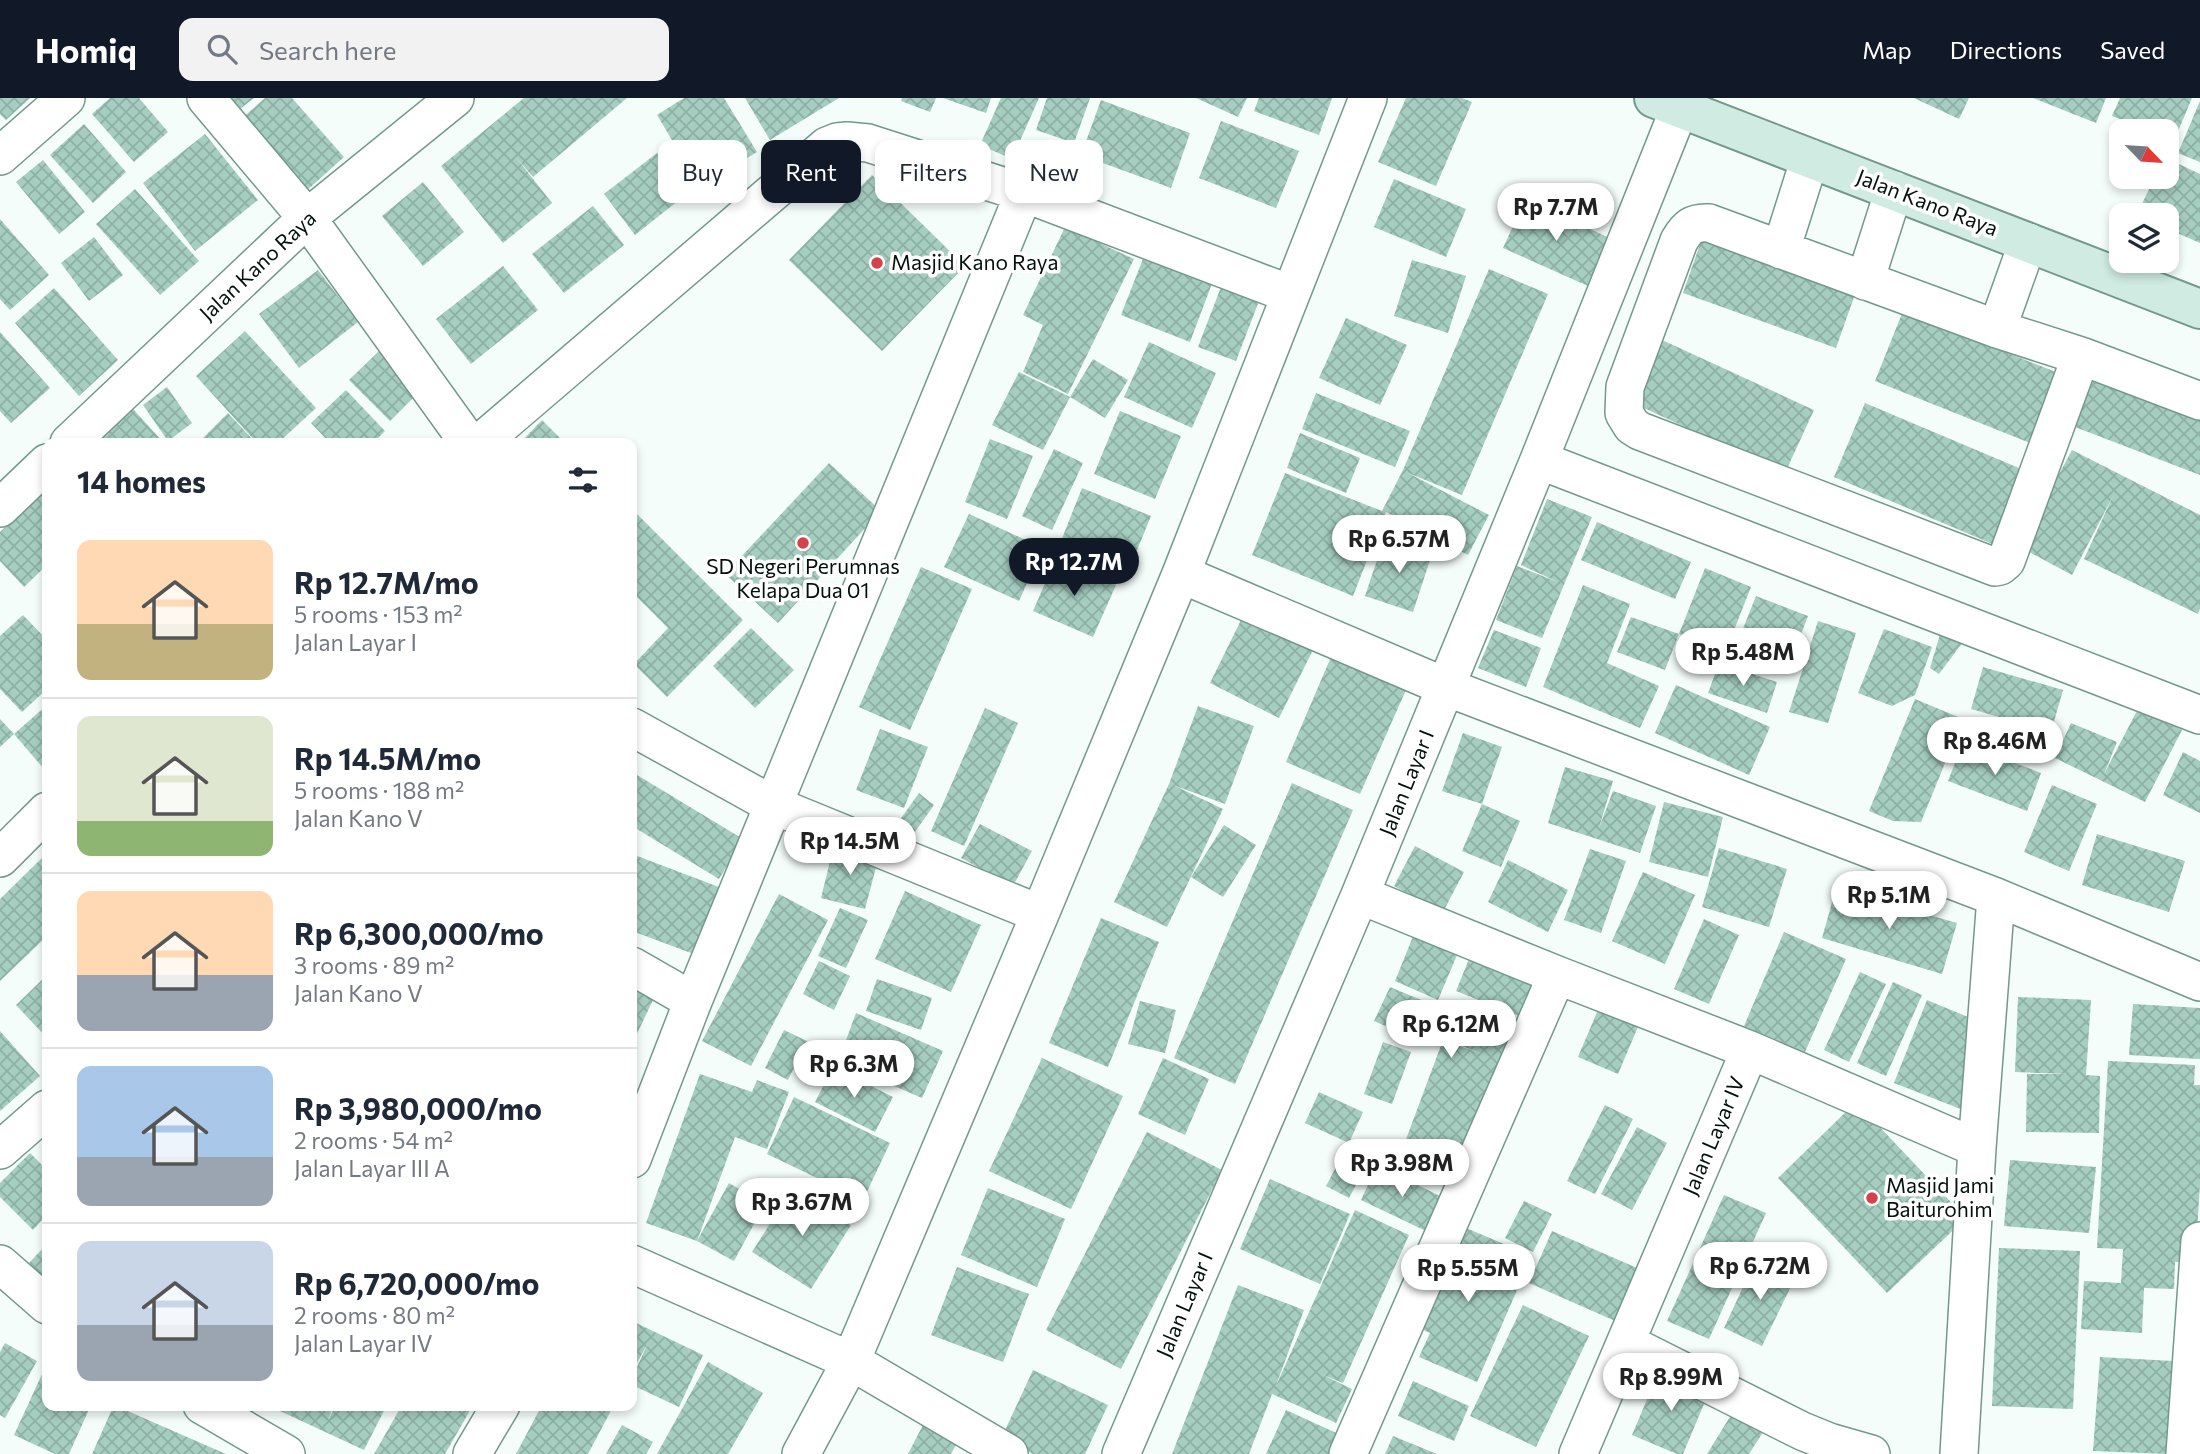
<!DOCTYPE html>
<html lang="en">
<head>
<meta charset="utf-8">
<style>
  :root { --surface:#fff; --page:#f2f2f3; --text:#1f2937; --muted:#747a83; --line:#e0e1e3; --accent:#111827 }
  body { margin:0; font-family:Commissioner,sans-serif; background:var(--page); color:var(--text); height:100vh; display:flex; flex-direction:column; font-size:26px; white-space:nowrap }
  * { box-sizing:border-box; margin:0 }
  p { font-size:23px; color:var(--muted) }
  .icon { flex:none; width:38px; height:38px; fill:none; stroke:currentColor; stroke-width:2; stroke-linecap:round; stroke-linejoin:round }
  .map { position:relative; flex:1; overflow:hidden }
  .sheet { position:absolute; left:42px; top:340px; width:595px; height:973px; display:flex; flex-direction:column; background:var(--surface); border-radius:14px; box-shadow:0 4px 10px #0003 }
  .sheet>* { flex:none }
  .hud { position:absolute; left:658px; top:42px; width:665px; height:63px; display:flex; gap:14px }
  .needle { width:46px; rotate:115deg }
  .fabs { position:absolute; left:2109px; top:21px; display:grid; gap:14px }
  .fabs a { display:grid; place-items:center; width:70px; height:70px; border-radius:14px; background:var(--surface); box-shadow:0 4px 10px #0003; font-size:35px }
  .price { position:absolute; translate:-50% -60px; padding:0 16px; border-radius:24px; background:#fff; color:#222; font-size:23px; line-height:46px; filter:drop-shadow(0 2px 4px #0008) }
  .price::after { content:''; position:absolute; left:50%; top:42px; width:21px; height:16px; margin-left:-10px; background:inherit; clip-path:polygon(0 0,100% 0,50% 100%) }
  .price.active { background:var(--accent); color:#fff }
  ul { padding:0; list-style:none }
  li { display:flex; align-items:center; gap:21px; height:175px; padding:0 35px }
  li+li { border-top:2px solid var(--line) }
  li span { display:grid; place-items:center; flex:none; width:196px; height:140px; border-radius:14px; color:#555 }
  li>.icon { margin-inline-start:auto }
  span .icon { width:84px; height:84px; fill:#fffc; stroke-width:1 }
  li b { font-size:30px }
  h2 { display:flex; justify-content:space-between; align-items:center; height:84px; padding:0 35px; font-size:30px }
  .tag { padding:0 24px; border-radius:14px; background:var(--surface); box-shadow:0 4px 10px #0003; font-size:24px; line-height:63px }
  .tag.active { background:var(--accent); color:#fff }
  header { display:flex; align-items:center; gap:42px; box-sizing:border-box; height:98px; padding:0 35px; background:var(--accent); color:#fff }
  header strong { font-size:33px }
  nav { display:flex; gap:38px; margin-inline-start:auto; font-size:24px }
  .search { width:490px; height:63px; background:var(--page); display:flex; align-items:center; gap:18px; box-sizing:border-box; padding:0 24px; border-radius:14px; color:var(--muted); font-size:26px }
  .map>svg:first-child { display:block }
</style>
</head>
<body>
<header>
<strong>Homiq</strong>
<div class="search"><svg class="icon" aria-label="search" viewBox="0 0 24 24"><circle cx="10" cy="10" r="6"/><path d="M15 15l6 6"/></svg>Search here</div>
<nav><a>Map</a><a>Directions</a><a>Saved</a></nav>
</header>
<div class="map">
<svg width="2200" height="1356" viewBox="0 0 2200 1356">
  <defs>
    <pattern id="building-cross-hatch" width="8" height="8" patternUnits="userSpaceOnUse" patternTransform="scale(1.75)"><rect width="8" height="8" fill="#a6cec0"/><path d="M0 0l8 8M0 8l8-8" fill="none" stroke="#8db0a4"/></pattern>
  </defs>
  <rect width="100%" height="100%" fill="#f5fdfa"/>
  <path fill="url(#building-cross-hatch)" d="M0,0H30L6,22L0,16Z
    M110,0H139L168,34L134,64L92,16Z
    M214,0H254L230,19Z
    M265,0H292L344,59L305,94L241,21Z
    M524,0H627L533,79L515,58L552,105L503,145L441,68Z
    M684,0H724L757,54L700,89L657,17Z
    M745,0H839L770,42Z
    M902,0H936L930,14L901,3Z
    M943,0H991L986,15Z
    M1001,0H1039L1012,61L980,47Z
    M1047,0H1090L1074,45L1036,32Z
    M1196,0H1247L1238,19Z
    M1259,0H1332L1319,37L1254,13Z
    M1406,0H1462L1472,4L1436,88L1378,64Z
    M1914,0H1969L1959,21Z
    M2033,0H2106L2096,25Z
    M2120,0H2192L2174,43L2166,40V33H2150L2112,18Z
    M1101,2L1190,35L1171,90L1081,57Z
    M2200,3V64L2178,55Z
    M1221,23L1299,53L1276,110L1199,80Z
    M84,26L126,74L93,105L50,57Z
    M205,36L258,102L195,153L143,85Z
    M657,55L688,95L635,137L604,96Z
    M2166,60L2200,76V145L2166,130V117L2137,116L2155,79H2166Z
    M43,62L85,114L59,136L16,84Z
    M872,77L965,168L882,253L789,162Z
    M1394,81L1466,111L1446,159L1374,129Z
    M423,84L464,134L423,168L382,118Z
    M135,91L199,163L160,197L96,126Z
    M1525,102L1610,140L1588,188L1503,150Z
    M593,108L624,147L564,195L532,156Z
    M0,121L49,177L10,212L0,201Z
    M1065,129L1134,161L1068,296L1023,274L1043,227L1023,217Z
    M1706,129L1859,185L1836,250L1683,195Z
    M94,139L123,177L89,203L61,165Z
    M1148,148L1216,175L1190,244L1121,217Z
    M1412,162L1466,178L1448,235L1394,218Z
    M503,168L538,212L471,266L436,221Z
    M1489,171L1548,196L1462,397L1408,375L1489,417L1468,457L1386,414L1353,498L1252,457L1285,375L1382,413L1403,372Z
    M318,172L358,224L299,270L259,216Z
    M1221,189L1259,203L1236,263L1198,249Z
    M54,190L118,262L79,298L15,225Z
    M1903,213L2058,275L2030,345L1875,283Z
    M1346,220L1407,247L1380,307L1319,280Z
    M245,233L316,310L278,345H257L196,278Z
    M0,234L50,290L11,325L0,313Z
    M1662,242L1814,312L1785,375L1633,305Z
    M1149,244L1216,275L1192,330L1124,299Z
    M380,252L420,293L390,323L349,282Z
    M1093,261L1128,282L1105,320L1070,299Z
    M2098,270L2200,308V377L2075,329Z
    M1019,274L1070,299L1043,352L992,327Z
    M167,289L192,325L168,343L143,307Z
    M346,292L385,333L373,345H330L311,325Z
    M1316,295L1410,333L1395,369L1302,331Z
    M1865,305L2026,373L1995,447L1834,379Z
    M133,311L164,345H96Z
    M1120,313L1181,338L1155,401L1094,376Z
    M228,315L256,345H198Z
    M542,322L565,345H520Z
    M1300,335L1360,360L1346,395L1287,370Z
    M990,341L1033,358L1007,421L965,404Z
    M1054,351L1083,365L1052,432L1022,418Z
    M2072,352L2200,417V511L2198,516L2084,461L2113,398L2072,477L2020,449Z
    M829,365L881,413L778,525L725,476Z
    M47,390V467L24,489L0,463V434Z
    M1082,390L1151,418L1129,472L1061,443Z
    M1547,401L1592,419L1542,540L1496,522L1517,468L1558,484L1521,467Z
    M632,411L743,522L667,599L634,566L668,530L632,494Z
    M969,416L1043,450L1019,503L944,469Z
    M1597,424L1691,464L1675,501L1581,462Z
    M1384,441L1432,456L1413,514L1365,498Z
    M1056,460L1116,487L1093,539L1033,513Z
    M921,469L972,491L910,632L859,609Z
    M1705,470L1751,489L1725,555L1679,536Z
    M1583,487L1630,506L1607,565L1659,588L1640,630L1543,589Z
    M1756,498L1808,518L1787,572L1735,551Z
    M23,517L47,542V591L22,614L0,591V538Z
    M1243,518L1313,552L1279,620L1210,585Z
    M1631,519L1679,536L1665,572L1617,554Z
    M1818,523L1856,535L1828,625L1789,614Z
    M751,530L794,572L755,610L713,568Z
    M1884,531L1932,549L1915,597L1892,608L1858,595Z
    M1494,532L1541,550L1526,589L1478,570Z
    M1941,533L1966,540L1939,576L1930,570Z
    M1334,552L1409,585L1360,696L1286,664Z
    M1719,565L1777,584L1767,615L1708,595Z
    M1983,569L2063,592L2051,634L1971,611Z
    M1676,587L1770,629L1749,677L1655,635Z
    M1915,601L1963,621L1921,724L1893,723L1869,713Z
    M47,607V668L44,671L14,636Z
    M1198,608L1254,628L1225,706L1173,687L1223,711L1167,829L1114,804L1169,686Z
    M2139,609L2182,632L2145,704L2055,660L2071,625L2117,644L2104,676Z
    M985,610L1018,625L964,748L931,733Z
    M0,621L14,636L0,649Z
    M880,631L928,649L904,710L856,692Z
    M1463,635L1502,649L1482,706L1442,693Z
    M1963,645L2041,675L2027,713L1948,683Z
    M2183,654L2200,663V715L2163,697Z
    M1565,669L1613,683L1599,730L1613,693L1656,708L1640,755L1548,725Z
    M637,677L743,741L719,781L632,728V685Z
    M1292,685L1353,712L1235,986L1174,960Z
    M2052,687L2097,706L2069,773L2024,754Z
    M919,695L934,707L915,734L899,723Z
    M1664,704L1723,719L1708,779L1649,764Z
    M1482,706L1520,723L1501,769L1462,753Z
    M980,726L1032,753L1013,788L961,760Z
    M1224,727L1256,747L1223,799L1191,779Z
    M2097,736L2185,763L2169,814L2082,787Z
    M834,747L879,758L865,811L821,800Z
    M1415,748L1464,774L1443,814L1394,788Z
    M1719,750L1787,771L1769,829L1702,809Z
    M1590,751L1626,763L1601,835L1564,822Z
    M47,755V838L0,883V801Z
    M632,756L724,791L699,858L632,833Z
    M1508,762L1568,792L1548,834L1488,804Z
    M1643,774L1695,797L1665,866L1612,843Z
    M1836,790L1957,825L1942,876L1822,840Z
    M905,793L981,827L951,894L875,861Z
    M779,796L828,822L751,968L702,943Z
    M840,810L868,822L846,870L818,858Z
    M1101,820L1159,844L1108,969L1049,945Z
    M1704,821L1739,837L1709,906L1674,891Z
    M1416,831L1460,850L1438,902L1514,933L1461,1073L1402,1052L1443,942L1482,956L1425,933L1438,902L1395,883Z
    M1784,834L1846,861L1805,954L1744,928Z
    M1471,856L1541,884L1526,921L1456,893Z
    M819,863L850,878L834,912L803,896Z
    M1860,874L1886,886L1849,964L1824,952Z
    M47,877V940L16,907Z
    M877,881L932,900L921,932L866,913Z
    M1893,884L1922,897L1886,978L1857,965Z
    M632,889L654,900L632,946Z
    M1390,889L1433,907L1418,942L1374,923Z
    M2018,899L2091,902L2086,977L2100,978L2099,1035L2026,1034L2027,976H2068L2015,974Z
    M1603,900L1643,917L1618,976L1578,959Z
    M1927,902L1985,926L1976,1017L1894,985Z
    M1140,903L1176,912L1165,955L1128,946Z
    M2133,906L2200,910V961L2129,957Z
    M856,915L943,953L922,1000L838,964Z
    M784,932L807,943L788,982L765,970Z
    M0,933L40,978L0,1013Z
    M1383,944L1411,954L1392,1006L1364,996Z
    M1042,960L1123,998L1071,1111L989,1073Z
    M1163,960L1209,981L1185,1037L1138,1016Z
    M2108,963L2195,967L2194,987H2200V1086L2195,1165L2175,1164L2174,1191L2144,1190L2142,1235L2081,1231L2084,1183L2121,1185L2123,1151L2097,1150Z
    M833,969L893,999L875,1034L815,1004Z
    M700,976L752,994L757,982L789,994L767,1051L735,1039L697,1143L646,1125Z
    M1319,994L1363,1014L1349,1045L1305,1025Z
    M794,999L890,1045L863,1102L767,1056Z
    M1856,1004L1966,1120L1887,1195L1778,1080Z
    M1605,1007L1633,1021L1595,1096L1567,1083Z
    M1637,1029L1667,1045L1632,1112L1601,1096Z
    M1147,1034L1222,1072L1121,1271L1046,1232Z
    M1349,1045L1372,1057L1349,1100L1326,1088Z
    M30,1055L47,1072V1117L33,1132L0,1099V1085Z
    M2010,1062L2096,1069L2089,1135L2004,1128Z
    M1377,1067L1444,1100L1428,1134L1361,1102Z
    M1270,1081L1350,1116L1320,1186L1240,1151Z
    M729,1085L765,1106L734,1163L697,1143Z
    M793,1089L851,1127L811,1191L752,1154Z
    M988,1090L1065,1121L1037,1189L961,1157Z
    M1724,1097L1766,1115L1709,1241L1667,1223Z
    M1524,1103L1552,1116L1533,1154L1505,1140Z
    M1355,1112L1409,1137L1343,1285L1323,1277L1352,1291L1336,1325L1272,1296L1249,1356H1172L1238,1187L1304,1212L1275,1290Z
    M1459,1127L1504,1146L1496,1164L1524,1176L1477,1284L1419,1259L1430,1235L1415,1228Z
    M1552,1133L1644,1173L1622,1226L1529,1185Z
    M47,1146V1182L29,1165Z
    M1999,1150L2080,1153L2073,1311L1992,1308Z
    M1757,1159L1796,1178L1762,1248L1724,1230Z
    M957,1169L1029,1196L1003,1264L931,1237Z
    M1523,1207L1589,1238L1536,1349L1470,1318Z
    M632,1223L703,1257L679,1309L632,1287V1280L648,1245L632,1274Z
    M5,1245L37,1263L5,1320L0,1317V1254Z
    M2100,1259L2173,1263L2167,1356L2093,1353Z
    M708,1264L763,1295L728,1356H657Z
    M1033,1272L1108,1307L1085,1356H1033L1001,1341Z
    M1659,1273L1709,1294L1683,1356H1677L1632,1337Z
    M43,1274L47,1275V1307H91L69,1356H55L14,1337Z
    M1413,1283L1469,1308L1454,1343L1398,1318Z
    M114,1307L187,1339L226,1356H92Z
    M267,1307H334L328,1322L336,1307H387L364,1352Z
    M402,1307H469L472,1309L445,1356H374Z
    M542,1307H614L588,1356H516Z
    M1736,1309L1767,1328L1749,1356H1707Z
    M1286,1312L1345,1339L1337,1356H1266Z
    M924,1325L958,1343L951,1356H908Z
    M622,1327L653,1344L646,1356H606Z
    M1393,1338L1437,1356H1385Z"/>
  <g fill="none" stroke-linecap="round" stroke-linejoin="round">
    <g stroke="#73998c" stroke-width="40">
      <path id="street" d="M206,0L307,120L469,345
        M0,58L66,0
        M1781,152L1810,60
        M1865,183L1894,92
        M1997,231L2028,144
        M2081,258L2006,463L2000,468L1995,469L1640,333L1632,328L1624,315L1625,289L1679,143C1687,129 1693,124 1709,125L1997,231L2081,258L2200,303
        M69,345L307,120L455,0
        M480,345L827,48L837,44L847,43L868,45L1024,95L1290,196
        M1539,362L2200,617
        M0,410L47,365
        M1181,476L1446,589L1996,799L2200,884
        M632,629L773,707L1040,816
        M0,760L47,713
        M1360,797L1557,877L1750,952L1977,1050
        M632,868L693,903
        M0,1052L47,1011
        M632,1061L693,903L1024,95
        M0,1166L47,1207
        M632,1166L851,1263L1009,1356
        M1627,1245L1802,1333L1829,1344L1871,1356
        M202,1307L286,1356
        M472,1356L501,1307
        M801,1356L851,1263L1040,816L1181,476L1368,0
        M1121,1356L1360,797L1539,362L1680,9
        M1348,1356L1557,877
        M1578,1356L1750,952
        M1959,1356L1977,1050L1996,799
        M2185,1356L2200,1143"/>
    </g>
    <g stroke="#73998c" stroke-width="42">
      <path id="secondary" d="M1654,0L2200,211"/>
    </g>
    <use href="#street" stroke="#fff" stroke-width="37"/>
    <use href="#secondary" stroke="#cfebe2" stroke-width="38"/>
  </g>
  <g fill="#d34349" stroke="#fff" stroke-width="2.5">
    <circle cx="877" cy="165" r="7"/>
    <circle cx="803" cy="445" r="7"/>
    <circle cx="1872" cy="1100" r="7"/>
  </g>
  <g text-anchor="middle" stroke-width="7" stroke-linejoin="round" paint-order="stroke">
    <g font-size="21" fill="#03110c" stroke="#fff">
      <text transform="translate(1927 105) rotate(21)" y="7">Jalan Kano Raya</text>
      <text transform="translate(258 168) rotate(-43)" y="7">Jalan Kano Raya</text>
      <text transform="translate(1407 685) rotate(-68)" y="7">Jalan Layar I</text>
      <text transform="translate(1714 1038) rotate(-67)" y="7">Jalan Layar IV</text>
      <text transform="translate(1185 1207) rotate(-67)" y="7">Jalan Layar I</text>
    </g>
    <g font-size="21" fill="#03110c" stroke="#fff" text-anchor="start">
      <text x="891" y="172">Masjid Kano Raya</text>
      <text x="803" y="476" text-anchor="middle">SD Negeri Perumnas<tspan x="803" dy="24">Kelapa Dua 01</tspan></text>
      <text x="1886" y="1095">Masjid Jami<tspan x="1886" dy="24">Baiturohim</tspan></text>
    </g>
  </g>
</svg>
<div class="fabs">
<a><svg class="needle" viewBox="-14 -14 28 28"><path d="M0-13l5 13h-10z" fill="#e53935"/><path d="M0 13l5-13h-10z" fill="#747a83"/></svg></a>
<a><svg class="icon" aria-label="layers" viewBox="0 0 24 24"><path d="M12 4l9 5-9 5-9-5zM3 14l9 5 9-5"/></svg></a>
</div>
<b class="price" style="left:1556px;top:145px">Rp 7.7M</b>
<b class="price" style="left:1399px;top:477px">Rp 6.57M</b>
<b class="price active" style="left:1074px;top:500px">Rp 12.7M</b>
<b class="price" style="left:1743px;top:590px">Rp 5.48M</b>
<b class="price" style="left:1995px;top:679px">Rp 8.46M</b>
<b class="price" style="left:850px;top:779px">Rp 14.5M</b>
<b class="price" style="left:1889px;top:833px">Rp 5.1M</b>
<b class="price" style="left:1451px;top:962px">Rp 6.12M</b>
<b class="price" style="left:854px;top:1002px">Rp 6.3M</b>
<b class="price" style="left:1402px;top:1101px">Rp 3.98M</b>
<b class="price" style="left:802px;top:1140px">Rp 3.67M</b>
<b class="price" style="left:1760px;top:1204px">Rp 6.72M</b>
<b class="price" style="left:1468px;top:1206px">Rp 5.55M</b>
<b class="price" style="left:1671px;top:1315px">Rp 8.99M</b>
<div class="hud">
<a class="tag">Buy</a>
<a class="tag active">Rent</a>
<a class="tag">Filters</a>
<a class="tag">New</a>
</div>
<section class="sheet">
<h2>14 homes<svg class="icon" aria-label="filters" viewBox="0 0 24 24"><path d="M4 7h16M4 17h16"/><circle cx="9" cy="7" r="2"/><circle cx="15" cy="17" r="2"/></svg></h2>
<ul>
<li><span style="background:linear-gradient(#ffd9b3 60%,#c2b280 0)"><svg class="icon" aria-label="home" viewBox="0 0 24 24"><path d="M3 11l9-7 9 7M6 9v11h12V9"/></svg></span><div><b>Rp 12.7M/mo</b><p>5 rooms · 153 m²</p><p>Jalan Layar I</p></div></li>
<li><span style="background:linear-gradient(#dfe7d0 75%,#8fb573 0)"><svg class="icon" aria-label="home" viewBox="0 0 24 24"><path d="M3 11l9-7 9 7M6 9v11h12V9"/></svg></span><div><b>Rp 14.5M/mo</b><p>5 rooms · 188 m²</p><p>Jalan Kano V</p></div></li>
<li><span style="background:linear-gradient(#ffd9b3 60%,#9aa5b1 0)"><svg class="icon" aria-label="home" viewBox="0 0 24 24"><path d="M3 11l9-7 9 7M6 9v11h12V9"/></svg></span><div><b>Rp 6,300,000/mo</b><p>3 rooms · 89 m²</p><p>Jalan Kano V</p></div></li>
<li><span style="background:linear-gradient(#a9c7e8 65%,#9aa5b1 0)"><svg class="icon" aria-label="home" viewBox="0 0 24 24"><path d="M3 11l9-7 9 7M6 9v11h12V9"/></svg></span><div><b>Rp 3,980,000/mo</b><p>2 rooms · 54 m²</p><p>Jalan Layar III A</p></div></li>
<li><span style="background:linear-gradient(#c9d6e8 60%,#9aa5b1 0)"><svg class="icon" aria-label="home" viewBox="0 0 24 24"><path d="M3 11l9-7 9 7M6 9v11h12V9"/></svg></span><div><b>Rp 6,720,000/mo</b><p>2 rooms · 80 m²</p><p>Jalan Layar IV</p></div></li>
</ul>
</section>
</div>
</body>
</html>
